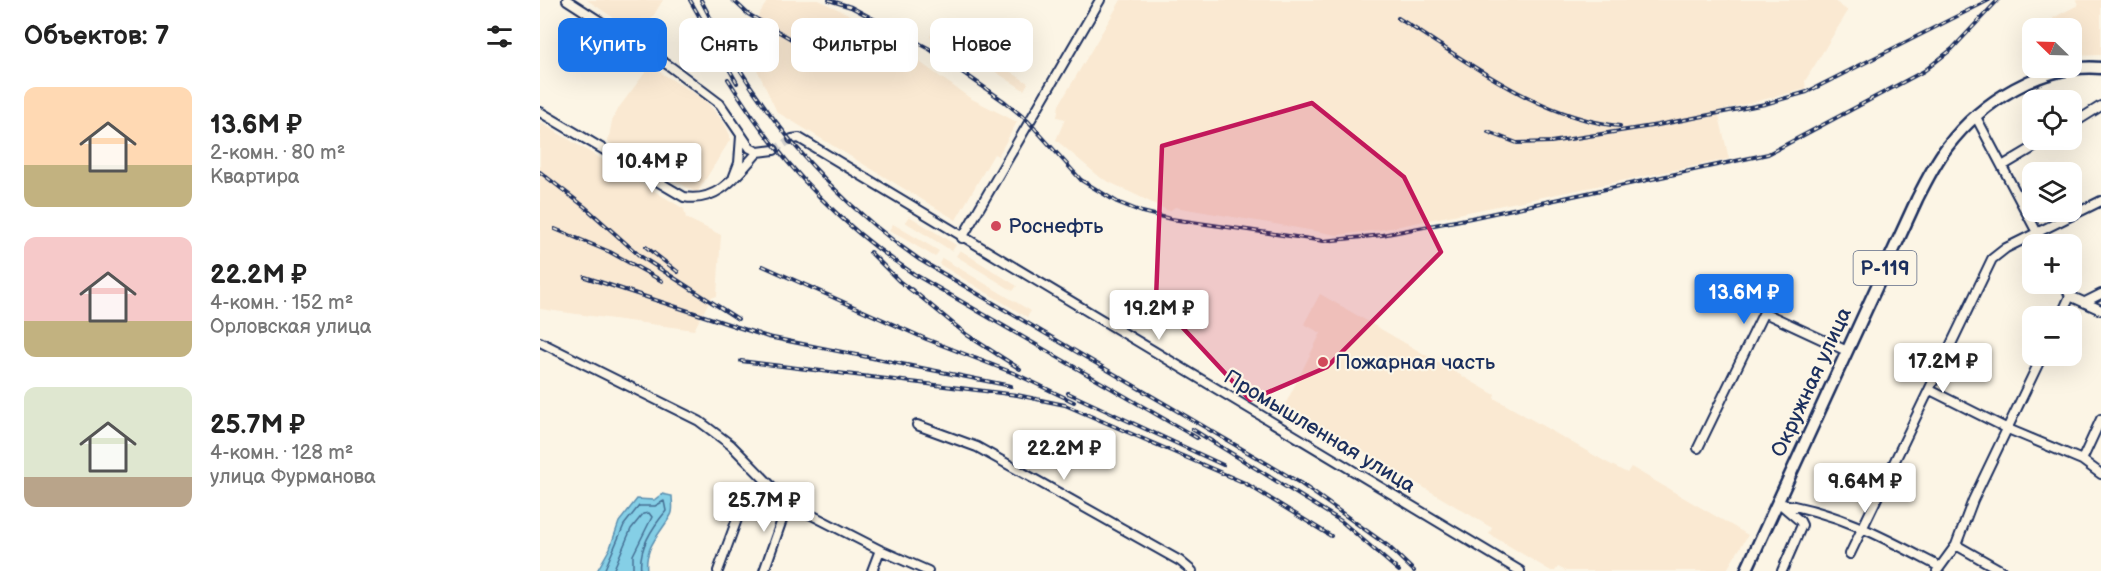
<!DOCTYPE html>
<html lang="ru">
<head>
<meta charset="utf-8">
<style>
  :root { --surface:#fff; --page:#f2f2f2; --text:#222; --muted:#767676; --accent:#1a73e8 }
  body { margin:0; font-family:"Balsamiq Sans",sans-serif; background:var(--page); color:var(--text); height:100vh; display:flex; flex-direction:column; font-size:22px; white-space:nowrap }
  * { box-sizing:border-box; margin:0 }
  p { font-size:20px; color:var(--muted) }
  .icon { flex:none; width:33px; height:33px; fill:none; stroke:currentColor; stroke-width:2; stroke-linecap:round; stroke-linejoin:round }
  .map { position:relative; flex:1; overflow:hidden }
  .details { display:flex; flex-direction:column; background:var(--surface); width:540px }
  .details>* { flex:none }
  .guide { position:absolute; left:18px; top:18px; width:570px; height:54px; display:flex; gap:12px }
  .needle { width:39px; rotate:293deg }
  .controls { position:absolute; left:1482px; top:18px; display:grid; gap:12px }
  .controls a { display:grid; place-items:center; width:60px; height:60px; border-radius:12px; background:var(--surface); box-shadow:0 6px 24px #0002; font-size:30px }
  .price { position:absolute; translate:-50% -51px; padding:0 14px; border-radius:6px; background:#fff; color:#222; font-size:20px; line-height:39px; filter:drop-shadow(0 2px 3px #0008) }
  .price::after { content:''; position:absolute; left:50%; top:36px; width:18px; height:14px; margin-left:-9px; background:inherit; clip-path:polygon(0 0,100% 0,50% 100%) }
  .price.on { background:var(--accent); color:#fff }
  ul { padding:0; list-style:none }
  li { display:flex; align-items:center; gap:18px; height:150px; padding:0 24px }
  li span { display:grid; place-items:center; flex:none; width:168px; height:120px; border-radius:12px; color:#555 }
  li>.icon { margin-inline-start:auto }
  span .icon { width:72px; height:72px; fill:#fffc; stroke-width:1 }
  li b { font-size:26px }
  h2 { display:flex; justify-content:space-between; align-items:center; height:72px; padding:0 24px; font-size:26px }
  .pill { padding:0 21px; border-radius:12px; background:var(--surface); box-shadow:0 6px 24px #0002; font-size:21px; line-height:54px }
  .pill.on { background:var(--accent); color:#fff }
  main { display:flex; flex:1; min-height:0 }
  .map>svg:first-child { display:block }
</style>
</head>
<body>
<main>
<section class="details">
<h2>Объектов: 7<svg class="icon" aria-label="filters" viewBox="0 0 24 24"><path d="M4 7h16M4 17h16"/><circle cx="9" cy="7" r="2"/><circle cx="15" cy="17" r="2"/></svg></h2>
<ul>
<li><span style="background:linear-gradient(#ffd9b3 65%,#c2b280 0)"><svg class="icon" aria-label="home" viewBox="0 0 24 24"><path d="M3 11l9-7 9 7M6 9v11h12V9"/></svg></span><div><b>13.6M ₽</b><p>2-комн. · 80 m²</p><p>Квартира</p></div></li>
<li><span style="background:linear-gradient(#f6c9c9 70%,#c2b280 0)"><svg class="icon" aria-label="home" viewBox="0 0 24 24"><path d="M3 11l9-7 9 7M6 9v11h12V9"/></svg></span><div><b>22.2M ₽</b><p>4-комн. · 152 m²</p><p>Орловская улица</p></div></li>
<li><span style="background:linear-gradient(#dfe7d0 75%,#b9a48a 0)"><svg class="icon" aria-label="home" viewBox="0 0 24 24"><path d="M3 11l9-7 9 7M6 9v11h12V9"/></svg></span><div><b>25.7M ₽</b><p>4-комн. · 128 m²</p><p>улица Фурманова</p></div></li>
</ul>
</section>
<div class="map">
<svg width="1561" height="571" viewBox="0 0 1561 571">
  <rect width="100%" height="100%" fill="#fcf5e5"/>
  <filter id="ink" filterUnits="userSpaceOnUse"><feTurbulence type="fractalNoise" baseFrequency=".0167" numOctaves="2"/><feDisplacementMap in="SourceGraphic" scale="12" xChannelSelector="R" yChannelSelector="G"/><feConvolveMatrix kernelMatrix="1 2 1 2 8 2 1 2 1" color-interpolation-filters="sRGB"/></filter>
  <g filter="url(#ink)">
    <path fill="#fae9d2" d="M47,0H123L101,36Z
      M228,0H278L319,19L430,98L477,122L458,156L454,154L416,220L237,112L203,40Z
      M581,0H1293L1308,11L1265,81L1266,89L1178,111L1189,159L840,230L798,235L635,207L629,211L561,178L516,140L525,119L517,117L519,105Z
      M1536,0H1561V55L1533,56L1532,28H1518L1513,18L1538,5Z
      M393,31L440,56L434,68L423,63L426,57L390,37Z
      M447,57L488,83L484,90L443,64Z
      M110,66L165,100L183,121L190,135V140L157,193L68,142L72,121L80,106Z
      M0,122L144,209L146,218L181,235L177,296L171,298L154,330L0,309Z
      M369,216L416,245L412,251L365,222Z
      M353,224L399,251L395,257L349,230Z
      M420,250L477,286L473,291L416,256Z
      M402,258L491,311L487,317L399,264Z
      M780,294L955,395L954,398L1066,462L1087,473L1091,467L1208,535L1186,571H1026L1018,567L1015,571H1011L949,534L952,528L745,405L781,333L764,324Z"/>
    <path fill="#85cfe6" stroke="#5b8fb0" stroke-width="1.5" d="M122,494L132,496C132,502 134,510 131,515C120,534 104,547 107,571H57L70,548L79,522L97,499L114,500Z"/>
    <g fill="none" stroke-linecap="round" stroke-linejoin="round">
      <path stroke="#456f94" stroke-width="1.5" d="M64,571L84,525L99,506H115L124,501L126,511C112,528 98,549 101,571
        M73,571L91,529L103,514L109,513L112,517L93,555V571"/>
      <path stroke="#cfcdca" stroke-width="8" stroke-dasharray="8 4" stroke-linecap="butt" d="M234,150L252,139"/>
      <g stroke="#1b2f5e" stroke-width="12">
        <path id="minor" d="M27,0L131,67L180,104L210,148L218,152L234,150
          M0,112L144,197C178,203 197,175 218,152
          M1436,117L1503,244
          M1532,124L1561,106
          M252,139L259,138L980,571
          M1464,165L1506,140
          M194,176L199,163L201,136
          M422,238L560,0
          M1524,284L1530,296L1561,310
          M1545,302L1561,294
          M1521,316L1530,296
          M0,342L159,421L191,445L248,503L340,550L388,571
          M1390,390L1468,429L1542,460L1561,474
          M377,425L437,447L640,561L652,571
          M1158,448L1223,314L1225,313L1307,351
          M1542,460L1561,419
          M1237,503C1298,512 1345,538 1398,566
          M1239,503L1260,521L1262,525L1242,571
          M1416,545L1462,571
          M1310,554L1452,259L1466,248L1561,201
          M178,571L200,511L207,506H229L243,499
          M224,571L248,503
          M332,571L340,550
          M1397,571L1416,545L1433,500L1502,356"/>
      </g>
      <g stroke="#1b2f5e" stroke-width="15">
        <path id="highway" d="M1206,571L1377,199C1386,181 1395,163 1407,147C1441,102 1502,63 1561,68"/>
      </g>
      <use href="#minor" stroke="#fcf5e5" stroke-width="8"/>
      <use href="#highway" stroke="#fcf5e5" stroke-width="10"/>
      <g stroke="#1b2f5e" stroke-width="4">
        <path id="rail" d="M150,0L197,83
          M161,0C213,105 283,193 380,260L760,483L848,546L874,571
          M193,0L208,14L284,58
          M289,0L311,7L388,48L465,102L488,121L541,180L577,202L602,212L631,219L784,241L842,235L931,218L1228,154L1384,71L1412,49L1458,0
          M858,18C926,60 998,118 1080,126
          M188,79C236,157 297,224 374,274L657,438
          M948,132L977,143L1011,142L1118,125L1225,104L1267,92L1449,0
          M0,172L45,207L100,256L198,319
          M15,229L70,252L122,281
          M106,247L138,272
          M330,252L359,281L376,294
          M223,266L386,339L476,374L534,402
          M45,277L228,337L471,386
          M371,289L427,335L480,369
          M201,361L477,395L525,405L705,483L791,536
          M528,393L683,465
          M652,429L801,521L859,571"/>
      </g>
      <use href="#rail" stroke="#fcf5e5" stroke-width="1.5" stroke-dasharray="4.5" stroke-linecap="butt"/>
    </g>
  </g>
  <path fill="#c2185b" fill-opacity="0.2" stroke="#c2185b" stroke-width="4.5" stroke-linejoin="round" d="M772,103L864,177L901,252L787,367L710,400L616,299L622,146Z"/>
  <g fill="#d1495b" stroke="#fcf5e5" stroke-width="2">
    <circle cx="456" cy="226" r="6"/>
    <circle cx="783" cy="362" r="6"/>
  </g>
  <g text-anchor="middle" stroke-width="4.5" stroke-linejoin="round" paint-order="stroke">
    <rect fill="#fcf5e5" stroke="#5e6a86" stroke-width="1.5" x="1313.5" y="251" width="63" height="34" rx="4.5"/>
    <g font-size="20" font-weight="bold" fill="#1b2f5e">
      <text x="1345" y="275">Р-119</text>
    </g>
    <g font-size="21" fill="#1b2f5e" stroke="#fcf5e5" text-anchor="start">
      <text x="468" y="233">Роснефть</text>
      <text x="795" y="369">Пожарная часть</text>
    </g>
    <g font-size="21" fill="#1b2f5e" stroke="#fcf5e5">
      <text transform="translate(1271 382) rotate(-65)" y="7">Окружная улица</text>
      <text transform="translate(780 431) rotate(31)" y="7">Промышленная улица</text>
    </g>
  </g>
</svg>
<div class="controls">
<a><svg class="needle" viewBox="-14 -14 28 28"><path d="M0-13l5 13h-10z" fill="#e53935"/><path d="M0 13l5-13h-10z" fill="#767676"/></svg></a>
<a><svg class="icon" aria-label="locate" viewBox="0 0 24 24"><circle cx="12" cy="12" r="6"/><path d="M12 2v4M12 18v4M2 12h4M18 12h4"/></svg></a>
<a><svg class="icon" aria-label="layers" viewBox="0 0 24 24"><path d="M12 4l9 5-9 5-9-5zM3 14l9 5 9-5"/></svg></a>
<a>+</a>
<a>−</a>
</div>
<b class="price" style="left:112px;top:194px">10.4M ₽</b>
<b class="price on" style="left:1204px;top:325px">13.6M ₽</b>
<b class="price" style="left:619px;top:341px">19.2M ₽</b>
<b class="price" style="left:1403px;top:394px">17.2M ₽</b>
<b class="price" style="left:524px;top:481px">22.2M ₽</b>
<b class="price" style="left:1325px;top:514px">9.64M ₽</b>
<b class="price" style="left:224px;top:533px">25.7M ₽</b>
<div class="guide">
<a class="pill on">Купить</a>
<a class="pill">Снять</a>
<a class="pill">Фильтры</a>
<a class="pill">Новое</a>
</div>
</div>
</main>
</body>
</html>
